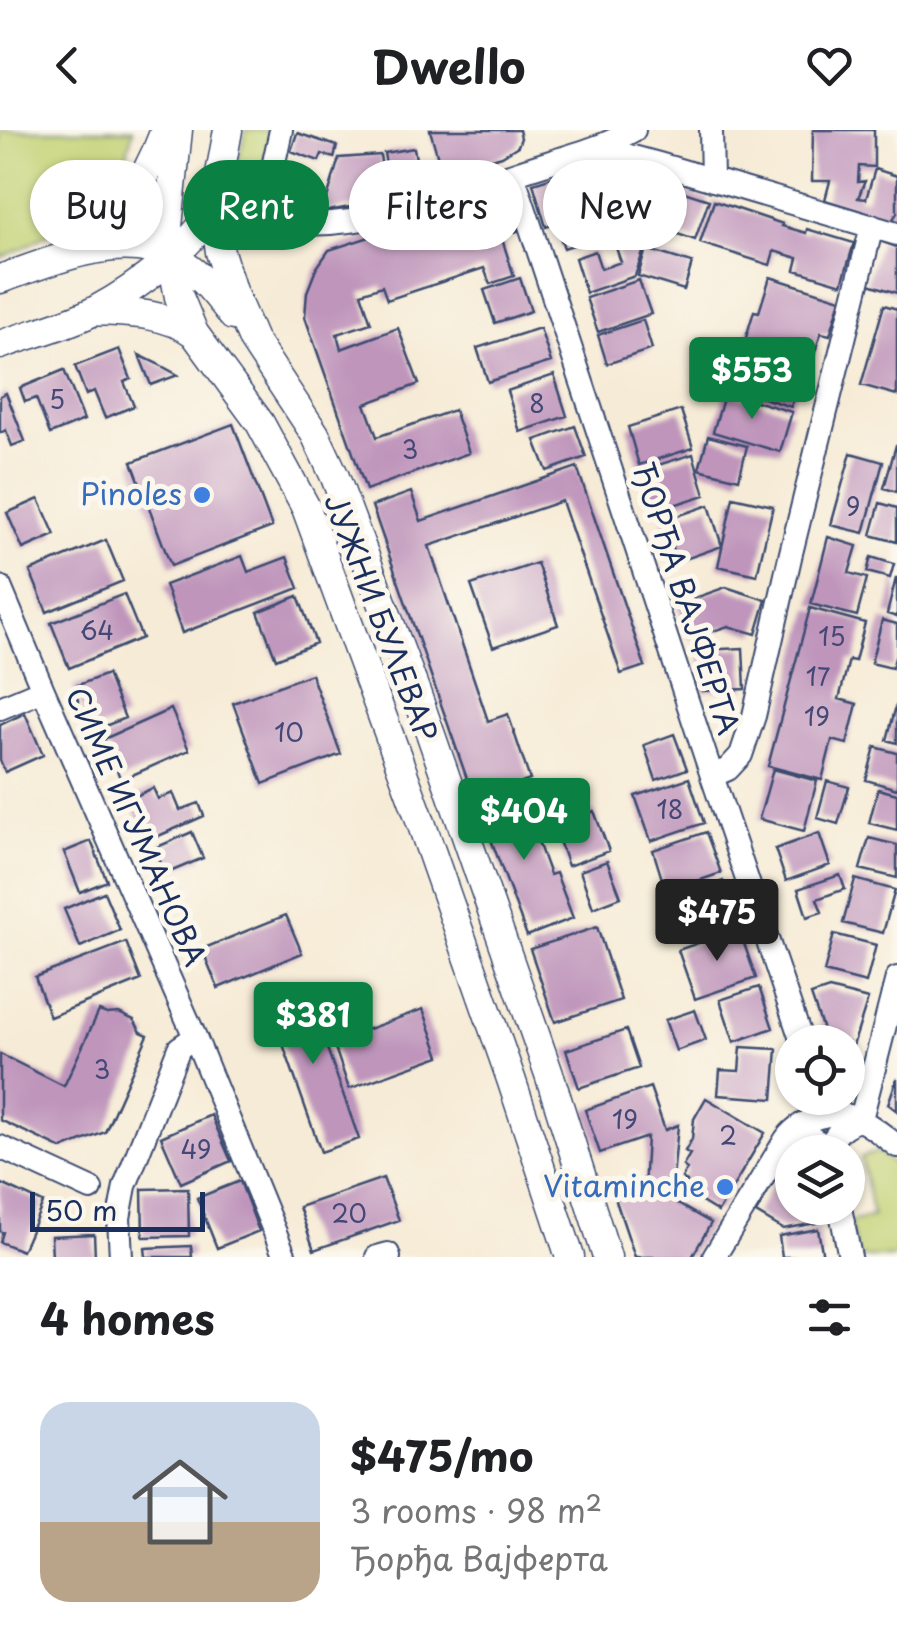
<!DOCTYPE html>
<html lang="en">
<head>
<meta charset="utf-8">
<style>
  :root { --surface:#fff; --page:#f2f2f2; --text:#202124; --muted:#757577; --line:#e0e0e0; --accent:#0b8043 }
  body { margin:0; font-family:"Playpen Sans",sans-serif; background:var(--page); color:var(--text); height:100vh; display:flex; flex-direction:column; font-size:38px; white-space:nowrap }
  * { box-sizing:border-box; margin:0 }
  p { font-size:32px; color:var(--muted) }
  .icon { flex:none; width:55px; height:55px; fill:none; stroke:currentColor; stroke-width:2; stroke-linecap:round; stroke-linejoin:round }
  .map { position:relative; height:1127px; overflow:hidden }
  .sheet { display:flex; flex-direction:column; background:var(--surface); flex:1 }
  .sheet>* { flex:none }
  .top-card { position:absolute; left:30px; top:30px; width:838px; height:90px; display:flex; gap:20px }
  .tools { position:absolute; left:775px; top:895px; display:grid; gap:20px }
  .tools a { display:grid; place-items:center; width:90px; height:90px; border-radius:50%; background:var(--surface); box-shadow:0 2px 8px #0004; font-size:50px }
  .scale { position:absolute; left:30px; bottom:25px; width:175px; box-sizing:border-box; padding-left:10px; border:5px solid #1b2f5e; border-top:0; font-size:28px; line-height:35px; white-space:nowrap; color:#1b2f5e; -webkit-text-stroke:8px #fbf7ec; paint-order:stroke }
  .price { position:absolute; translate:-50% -85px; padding:0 22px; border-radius:10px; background:var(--accent); color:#fff; font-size:32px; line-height:65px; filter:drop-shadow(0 2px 5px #0008) }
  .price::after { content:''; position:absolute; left:50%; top:60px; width:30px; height:22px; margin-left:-15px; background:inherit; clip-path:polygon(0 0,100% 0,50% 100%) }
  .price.selected { background:#222; color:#fff }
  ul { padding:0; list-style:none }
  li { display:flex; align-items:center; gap:30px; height:250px; padding:0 40px }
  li+li { border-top:2px solid var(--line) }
  li span { display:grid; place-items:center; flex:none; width:280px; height:200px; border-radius:30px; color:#555 }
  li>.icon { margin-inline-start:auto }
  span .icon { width:120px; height:120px; fill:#fffc; stroke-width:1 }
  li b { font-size:42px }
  h2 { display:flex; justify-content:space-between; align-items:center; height:120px; padding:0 40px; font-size:42px }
  .pill { padding:0 35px; border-radius:45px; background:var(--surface); box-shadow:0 2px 8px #0004; font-size:35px; line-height:90px }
  .pill.selected { background:var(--accent); color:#fff }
  header { display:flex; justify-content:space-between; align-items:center; height:130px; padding:0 40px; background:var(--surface); font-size:45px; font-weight:700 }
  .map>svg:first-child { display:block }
</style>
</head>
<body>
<header><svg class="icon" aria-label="back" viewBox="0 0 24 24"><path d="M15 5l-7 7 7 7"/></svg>Dwello<svg class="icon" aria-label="heart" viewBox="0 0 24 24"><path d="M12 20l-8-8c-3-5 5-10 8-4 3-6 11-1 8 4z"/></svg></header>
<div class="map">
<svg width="897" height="1127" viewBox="0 0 897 1127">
  <rect width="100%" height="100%" fill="#fbf7ec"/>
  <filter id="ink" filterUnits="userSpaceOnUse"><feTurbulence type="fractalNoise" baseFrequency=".01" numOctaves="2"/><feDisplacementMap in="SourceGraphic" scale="20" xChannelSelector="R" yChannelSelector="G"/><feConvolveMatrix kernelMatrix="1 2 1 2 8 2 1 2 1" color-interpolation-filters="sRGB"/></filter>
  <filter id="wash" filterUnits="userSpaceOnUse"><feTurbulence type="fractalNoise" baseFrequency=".0048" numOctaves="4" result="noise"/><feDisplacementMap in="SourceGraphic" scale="40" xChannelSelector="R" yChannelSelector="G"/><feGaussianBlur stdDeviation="2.25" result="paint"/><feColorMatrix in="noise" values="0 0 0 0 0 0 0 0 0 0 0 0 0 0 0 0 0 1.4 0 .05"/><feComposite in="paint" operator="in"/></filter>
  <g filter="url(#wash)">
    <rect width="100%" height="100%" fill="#f6ebd6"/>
    <path fill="#c3d275" stroke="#6f806a" stroke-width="2.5" d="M0,0H133L123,39L86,82L23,118L0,128Z
      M246,0H270L260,62L251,69C245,67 240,67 237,60C231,48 243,14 246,0Z
      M878,1022L897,1037V1127H858L850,1092L873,1086L861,1027Z"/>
    <g id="blocks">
      <path fill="#bf95bc" d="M430,0H519L521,8L518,16L502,26L467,36L470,45L445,52Z
        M813,0H874V37L859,36L858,52L865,51L858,68L866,69L875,39L897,46V83L892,91L825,70L830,51H812Z
        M297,3L337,16L334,28L322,24L319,31L291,21Z
        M414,18L422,62L392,67L384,23Z
        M380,25L387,70L323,82L339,28Z
        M613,39L709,70L695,110L601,78Z
        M569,42L583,86L546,97L533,53Z
        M506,63L518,101L501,106L514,146L490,154L484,138L387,170L382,156L361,163L371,193L337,204L341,219L398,198L419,254L365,274L377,307L454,280L469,323L366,360L305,187L307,162L316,139L329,120Z
        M714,71L783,94L782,96L806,103L807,99L854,113L842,154L795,140L798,128L774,121L770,135L700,113Z
        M598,86L605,105L564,118L557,99Z
        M608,95L648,108L635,146L586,163L575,128L595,121L601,139L621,132Z
        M880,111L897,117V163L866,153Z
        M646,119L692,133L684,160L638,146Z
        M770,147L841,169L830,205L821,203L808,244L741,224L754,181L759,182Z
        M520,148L531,181L495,193L484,160Z
        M639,150L651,184L598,202L586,168Z
        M884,175L897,179V265L861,255Z
        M643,190L652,219L607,234L598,205Z
        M540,198L551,232L488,252L477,218Z
        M119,219L131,249L124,252L134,276L105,288L94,261L86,265L75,236Z
        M139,225L158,234L178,245L151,255Z
        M755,232L801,246L791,277L745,262Z
        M64,240L84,290L50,304L36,268L25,272L20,258Z
        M554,245L567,286L520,302L507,261Z
        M725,262L792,282L780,322L713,302Z
        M6,263L25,311L12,316L6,300L0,303V266Z
        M681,280L693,318L639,335L628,297Z
        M233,294L272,397L171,436L132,332Z
        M575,296L586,327L547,341L535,310Z
        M708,306L747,316L739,349L699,339Z
        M896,315H897V362L884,358Z
        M851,323L883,332L864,403L831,395Z
        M693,324L705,365L655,381L642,340Z
        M577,337L645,536L621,544L562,371L429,416L488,591L508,584L530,650L474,669L372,376L411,362L421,391Z
        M733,367L773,376L757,445L718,436Z
        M39,369L55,405L23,419L7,383Z
        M880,373L897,378V412L871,405Z
        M709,375L722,416L677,432L663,391Z
        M828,407L857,416L849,443L867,448L857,486L811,474Z
        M106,410L123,451L47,482L30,441Z
        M242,426L248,442L287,427L299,458L182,503L165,455Z
        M871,427L894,434L890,448L867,442Z
        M537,433L558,495L493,517L471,455Z
        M896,448H897V487L887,484Z
        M726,457L766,470L756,504L728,496L690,509L678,474Z
        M124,464L142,508L69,538L51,493Z
        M298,466L316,513L276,529L258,482Z
        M810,478L865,493L855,531L849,530L839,569L857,574L847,614L832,610L822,650L768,636Z
        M882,490L897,494V521L892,538L871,533Z
        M743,518L745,559L702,561L700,520Z
        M107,544L125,588L90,602L73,557Z
        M311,544L341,624L263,654L233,573Z
        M896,576H897V613L887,610Z
        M171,579L189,620L121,650L104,609Z
        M25,583L43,625L5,642L0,630V595Z
        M674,604L687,639L656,650L644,615Z
        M875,617L897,623V659L866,650Z
        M773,639L817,651L804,701L759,689Z
        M689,648L704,693L651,711L635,666Z
        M827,651L849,657L838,694L817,688Z
        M518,657L550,745L556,743L573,788L527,806L477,672Z
        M153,658L158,669L173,663L180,680L199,673L204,686L147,711L129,669Z
        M878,659L897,664V700L869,693Z
        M594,681L609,721L568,736L554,697Z
        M192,702L203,728L165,744L155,718Z
        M706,702L721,743L666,762L653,720Z
        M819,703L830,735L786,751L775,719Z
        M869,708L897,715V748L860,739Z
        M91,711L107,751L80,762L64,722Z
        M607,731L621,767L593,778L580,741Z
        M840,745L845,759L817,769L822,782L807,787L798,759Z
        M855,749L895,760L883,803L843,793Z
        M723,751L737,791L692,806L678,767Z
        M104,762L120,800L80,817L64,779Z
        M286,785L302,823L218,858L202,819Z
        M597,797L621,870L555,892L530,819Z
        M739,799L756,848L695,869L678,820Z
        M834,804L876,815L866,853L824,842Z
        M126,812L141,850L50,887L35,847Z
        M304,853L359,1009L321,1022L266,866Z
        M759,857L773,898L734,912L720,870Z
        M829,859L868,869L852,919H848V912H827L811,865Z
        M423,879L440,926L349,959L333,912Z
        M695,880L706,910L676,921L665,890Z
        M99,881L107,884L119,883L134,890L141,902L148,905L105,1002L62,1019L0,990V924L64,956Z
        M626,900L639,938L579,958L566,920Z
        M741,917L777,919L773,969L718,965L720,940L739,941Z
        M897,948V981L888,974Z
        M650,957L665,1000L678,995L673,1048L648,1057L711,1093L692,1127H635L615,1068L644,1059L647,1007L600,1023L585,980Z
        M706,968L765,1003L718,1082L682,1060L687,1052L682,1048L687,1039L683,1036L690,1024L685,1021L692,1009L694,989Z
        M211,985L231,1031L181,1053L161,1007Z
        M785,1032L792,1034V1078H813L816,1093L783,1099L756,1083Z
        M383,1048L399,1090L314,1120L299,1077Z
        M240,1051L259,1101L217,1118L197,1068Z
        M0,1053L43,1073L22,1121L0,1112L3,1102L0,1101Z
        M188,1058L189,1106L143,1107L142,1059Z
        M818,1099L823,1127H782L779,1106Z
        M94,1104L95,1127H52L51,1106Z
        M191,1116L192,1127H146L145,1118Z"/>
    </g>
  </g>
  <g filter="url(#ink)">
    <use href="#blocks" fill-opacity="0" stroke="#3c4b70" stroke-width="2.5"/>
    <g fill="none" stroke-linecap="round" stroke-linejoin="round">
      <g stroke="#3c4b70" stroke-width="26">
        <path id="minor" d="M711,0L712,50
          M593,19L615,22L659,34L897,104
          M513,44L712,646L802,912
          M214,77C329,117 410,78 519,42C557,29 599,20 634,0
          M271,92L270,51L281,0
          M0,457L43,560L195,907L285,1127
          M0,578L43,560
          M712,646L728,639L741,625L754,586L791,423L872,96
          M861,989L897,848
          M786,1009L810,1007L829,1018C836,1002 843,995 861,989
          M0,1017L91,1059
          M840,1078L850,1127
          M121,1127L119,1088L125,1056L179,918L195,907
          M377,1127L388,1124L389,1127
          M714,1127L786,1009C795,997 805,992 819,987C853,977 872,997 897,1016"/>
      </g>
      <g stroke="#3c4b70" stroke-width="31">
        <path id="major" d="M178,0L167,106L179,167L194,203L260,293L306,378L417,681L511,949L570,1127
          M228,0L214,77L220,122L232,161L253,210L315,304L335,347L417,565L550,947L607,1127
          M75,120C120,92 147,49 165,0
          M0,149C44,134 103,108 150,119C169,123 189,137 203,150C214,161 224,174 233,186
          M94,181C130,183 164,182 194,203
          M0,215C30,204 68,195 96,180C135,159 194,116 214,77"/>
      </g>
      <use href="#minor" stroke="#fff" stroke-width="22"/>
      <use href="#major" stroke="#fff" stroke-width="28"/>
    </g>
  </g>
  <g fill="#3f7fe0" stroke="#fbf7ec" stroke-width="4">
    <circle cx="202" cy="365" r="10"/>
    <circle cx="725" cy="1057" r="10"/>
  </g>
  <g text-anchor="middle" stroke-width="10" stroke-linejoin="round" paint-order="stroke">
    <g font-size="25" fill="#444876">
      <text x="57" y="279">5</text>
      <text x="537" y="283">8</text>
      <text x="410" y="329">3</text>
      <text x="853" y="386">9</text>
      <text x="97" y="510">64</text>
      <text x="832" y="516">15</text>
      <text x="818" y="556">17</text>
      <text x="817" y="596">19</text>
      <text x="289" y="612">10</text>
      <text x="670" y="689">18</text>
      <text x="102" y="949">3</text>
      <text x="625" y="999">19</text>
      <text x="728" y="1015">2</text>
      <text x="196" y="1029">49</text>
      <text x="349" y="1093">20</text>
    </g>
    <g font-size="30" fill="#366cbe" stroke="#fbf7ec" text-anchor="end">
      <text x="182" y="375">Pinoles</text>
      <text x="705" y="1067">Vitaminche</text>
    </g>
    <g font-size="30" fill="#1b2f5e" stroke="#fbf7ec">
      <text transform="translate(685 469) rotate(72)" y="10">ЂОРЂА ВАЈФЕРТА</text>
      <text transform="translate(380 488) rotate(69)" y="10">ЈУЖНИ БУЛЕВАР</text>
      <text transform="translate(135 697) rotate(66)" y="10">СИМЕ ИГУМАНОВА</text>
    </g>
  </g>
</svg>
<div class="tools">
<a><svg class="icon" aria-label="locate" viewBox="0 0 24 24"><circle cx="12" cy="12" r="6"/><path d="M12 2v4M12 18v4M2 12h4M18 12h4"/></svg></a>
<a><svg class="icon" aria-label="layers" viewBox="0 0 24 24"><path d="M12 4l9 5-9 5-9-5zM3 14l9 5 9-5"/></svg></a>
</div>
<div class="scale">50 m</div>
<b class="price" style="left:752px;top:292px">$553</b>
<b class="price" style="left:524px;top:733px">$404</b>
<b class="price selected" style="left:717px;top:834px">$475</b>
<b class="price" style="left:313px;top:937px">$381</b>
<div class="top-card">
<a class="pill">Buy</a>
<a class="pill selected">Rent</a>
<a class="pill">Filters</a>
<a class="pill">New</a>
</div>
</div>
<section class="sheet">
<h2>4 homes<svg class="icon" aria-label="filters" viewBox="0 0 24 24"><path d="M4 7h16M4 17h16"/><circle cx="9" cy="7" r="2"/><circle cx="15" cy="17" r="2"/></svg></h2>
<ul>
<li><span style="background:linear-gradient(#c9d6e8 60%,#b9a48a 0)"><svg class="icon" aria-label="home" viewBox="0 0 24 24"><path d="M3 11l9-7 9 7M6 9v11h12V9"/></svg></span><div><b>$475/mo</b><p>3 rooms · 98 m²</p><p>Ђорђа Вајферта</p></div></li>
</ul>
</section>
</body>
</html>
